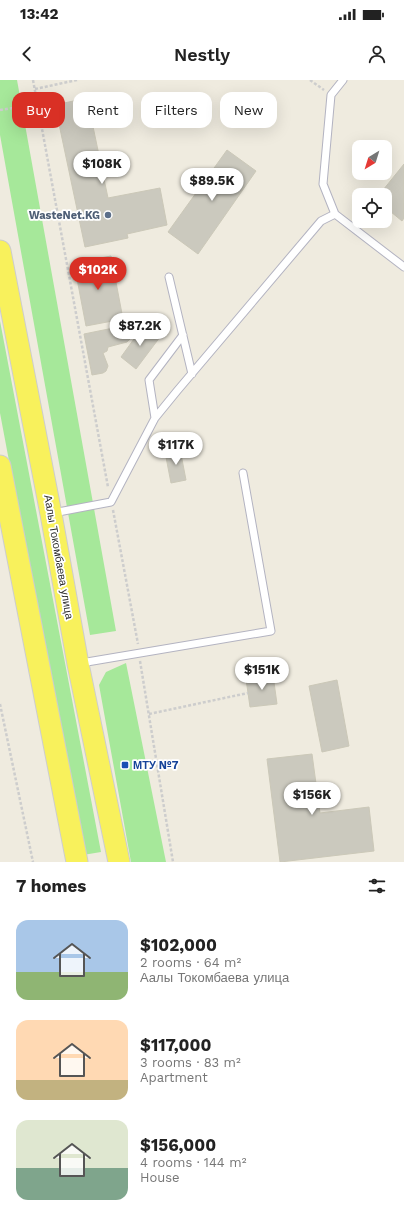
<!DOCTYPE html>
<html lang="en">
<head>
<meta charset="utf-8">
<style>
  :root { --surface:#fff; --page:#f2f2f2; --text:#222; --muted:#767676; --accent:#d93025 }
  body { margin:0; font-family:"Work Sans",sans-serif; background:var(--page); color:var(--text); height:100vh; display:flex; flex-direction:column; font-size:15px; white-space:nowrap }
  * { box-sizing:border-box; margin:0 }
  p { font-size:13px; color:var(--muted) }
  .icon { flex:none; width:22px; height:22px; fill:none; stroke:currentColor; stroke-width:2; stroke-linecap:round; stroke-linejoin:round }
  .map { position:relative; height:782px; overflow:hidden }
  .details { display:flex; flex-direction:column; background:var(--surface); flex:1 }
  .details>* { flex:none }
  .guide { position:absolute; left:12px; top:12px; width:380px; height:36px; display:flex; gap:8px }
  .needle { width:26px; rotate:218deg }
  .buttons { position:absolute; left:352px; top:60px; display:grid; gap:8px }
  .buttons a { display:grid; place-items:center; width:40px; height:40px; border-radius:8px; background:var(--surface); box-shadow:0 4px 16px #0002; font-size:20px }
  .price { position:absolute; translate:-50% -34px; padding:0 9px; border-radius:14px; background:#fff; color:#222; font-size:13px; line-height:26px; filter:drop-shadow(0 1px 2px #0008) }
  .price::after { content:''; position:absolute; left:50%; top:24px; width:12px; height:9px; margin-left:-6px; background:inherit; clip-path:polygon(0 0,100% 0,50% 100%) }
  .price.selected { background:var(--accent); color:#fff }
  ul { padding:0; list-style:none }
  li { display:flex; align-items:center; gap:12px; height:100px; padding:0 16px }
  li span { display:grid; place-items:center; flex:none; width:112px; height:80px; border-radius:12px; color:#555 }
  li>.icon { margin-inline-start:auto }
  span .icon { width:48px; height:48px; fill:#fffc; stroke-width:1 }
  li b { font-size:17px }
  h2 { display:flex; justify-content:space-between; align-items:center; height:48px; padding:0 16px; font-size:17px }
  .tag { padding:0 14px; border-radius:12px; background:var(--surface); box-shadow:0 4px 16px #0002; font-size:14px; line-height:36px }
  .tag.selected { background:var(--accent); color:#fff }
  .status { display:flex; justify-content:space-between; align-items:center; height:28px; padding:0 20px; background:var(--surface); direction:ltr }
  .status svg { height:11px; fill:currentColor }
  header { display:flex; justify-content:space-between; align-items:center; height:52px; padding:0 16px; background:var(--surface); font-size:18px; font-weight:600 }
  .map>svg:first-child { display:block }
</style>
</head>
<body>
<div class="status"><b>13:42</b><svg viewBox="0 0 49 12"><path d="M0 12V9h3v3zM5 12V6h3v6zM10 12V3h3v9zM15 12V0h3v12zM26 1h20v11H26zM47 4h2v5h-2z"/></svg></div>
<header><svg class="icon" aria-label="back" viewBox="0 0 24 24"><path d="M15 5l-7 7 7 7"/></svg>Nestly<svg class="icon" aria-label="person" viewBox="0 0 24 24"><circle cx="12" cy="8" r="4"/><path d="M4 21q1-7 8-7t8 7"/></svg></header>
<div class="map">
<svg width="404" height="782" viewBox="0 0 404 782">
  <rect width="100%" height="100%" fill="#efebdf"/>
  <path fill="#a6e89a" d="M0,0H17L116,551L90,555L0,55Z
    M0,241L101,772L83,775L80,758L0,333Z
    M126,583L166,782H131L99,605L106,592Z"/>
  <path fill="#cbc9be" stroke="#cbc8b8" d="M87,18L108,118L160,108L167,145L127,154L128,158L85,167L55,25Z
    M227,70L256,91L198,174L168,152Z
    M404,84V138L402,141L385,127V115H379Z
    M111,176L123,239L86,246L74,183Z
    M128,245L131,254L130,259L127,262L108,267L107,271L103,273L108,286L106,291L103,293L92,295L84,254Z
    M144,245L160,257L136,289L121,277Z
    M180,369L186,400L171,403L165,372Z
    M273,595L277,624L250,627L246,599Z
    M337,600L349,666L322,672L309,606Z
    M312,674L320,733L369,727L374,771L280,782L267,679Z"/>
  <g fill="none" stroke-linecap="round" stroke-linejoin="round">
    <g stroke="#b3b3c1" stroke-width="9">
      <path id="lane" d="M335,134L404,187
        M169,197L192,294
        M155,338L149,300L183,255
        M53,433L111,422L155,338L177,311L321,141L335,134L323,104L331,15L343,0
        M81,583L271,551L243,393"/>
    </g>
    <g stroke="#cdcdcd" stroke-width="23">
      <path id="primary" d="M0,171L51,434L78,584L119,782
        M0,386L77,782"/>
    </g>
    <path stroke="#cdcdcd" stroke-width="2.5" stroke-dasharray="3 2" stroke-linecap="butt" d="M33,0L108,407
      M310,0L324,10
      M35,9L77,0
      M0,30L37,24
      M113,430L138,564
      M140,581L173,782
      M0,624L33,782
      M149,634L248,613"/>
    <use href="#lane" stroke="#fff" stroke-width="7"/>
    <use href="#primary" stroke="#f8f15c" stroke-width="21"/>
  </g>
  <circle fill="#5c6f8a" stroke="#fff" stroke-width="1.5" cx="108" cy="135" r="4"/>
  <rect fill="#1a4fb4" stroke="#fff" stroke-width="1.5" x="121" y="681" width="8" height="8" rx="2"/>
  <g text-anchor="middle" stroke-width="3.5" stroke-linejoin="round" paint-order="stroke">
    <g font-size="11" font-weight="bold" fill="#4e5e75" stroke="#fff" text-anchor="end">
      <text x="100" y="139">WasteNet.KG</text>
    </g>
    <g font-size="11" fill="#2d2d2d" stroke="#fff">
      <text transform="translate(59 477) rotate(80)" y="4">Аалы Токомбаева улица</text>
    </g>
    <g font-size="11" font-weight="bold" fill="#164399" stroke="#fff" text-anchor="start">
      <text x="133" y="689">МТУ №7</text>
    </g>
  </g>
</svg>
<div class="buttons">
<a><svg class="needle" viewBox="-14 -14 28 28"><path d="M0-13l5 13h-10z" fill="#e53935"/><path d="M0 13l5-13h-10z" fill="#767676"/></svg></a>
<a><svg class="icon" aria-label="locate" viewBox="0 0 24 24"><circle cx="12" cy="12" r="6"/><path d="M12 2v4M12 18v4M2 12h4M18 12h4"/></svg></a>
</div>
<b class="price" style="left:102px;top:105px">$108K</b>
<b class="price" style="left:212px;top:122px">$89.5K</b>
<b class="price selected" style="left:98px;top:211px">$102K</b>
<b class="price" style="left:140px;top:267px">$87.2K</b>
<b class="price" style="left:176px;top:386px">$117K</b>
<b class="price" style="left:262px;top:611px">$151K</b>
<b class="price" style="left:312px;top:736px">$156K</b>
<div class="guide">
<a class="tag selected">Buy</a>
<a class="tag">Rent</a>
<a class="tag">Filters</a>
<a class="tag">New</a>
</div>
</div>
<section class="details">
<h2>7 homes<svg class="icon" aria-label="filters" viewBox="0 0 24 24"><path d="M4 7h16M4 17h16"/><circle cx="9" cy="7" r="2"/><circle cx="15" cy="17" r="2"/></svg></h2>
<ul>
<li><span style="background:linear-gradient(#a9c7e8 65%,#8fb573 0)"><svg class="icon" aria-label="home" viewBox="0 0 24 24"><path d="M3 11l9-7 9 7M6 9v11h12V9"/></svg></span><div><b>$102,000</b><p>2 rooms · 64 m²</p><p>Аалы Токомбаева улица</p></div></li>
<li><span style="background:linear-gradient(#ffd9b3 75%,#c2b280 0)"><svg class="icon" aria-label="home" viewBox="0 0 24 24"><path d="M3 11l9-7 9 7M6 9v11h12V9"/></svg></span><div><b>$117,000</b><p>3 rooms · 83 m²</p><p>Apartment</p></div></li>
<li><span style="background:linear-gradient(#dfe7d0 60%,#7fa58c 0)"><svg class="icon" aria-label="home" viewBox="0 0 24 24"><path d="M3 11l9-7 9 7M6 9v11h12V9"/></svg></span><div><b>$156,000</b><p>4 rooms · 144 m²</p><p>House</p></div></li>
</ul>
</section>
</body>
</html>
